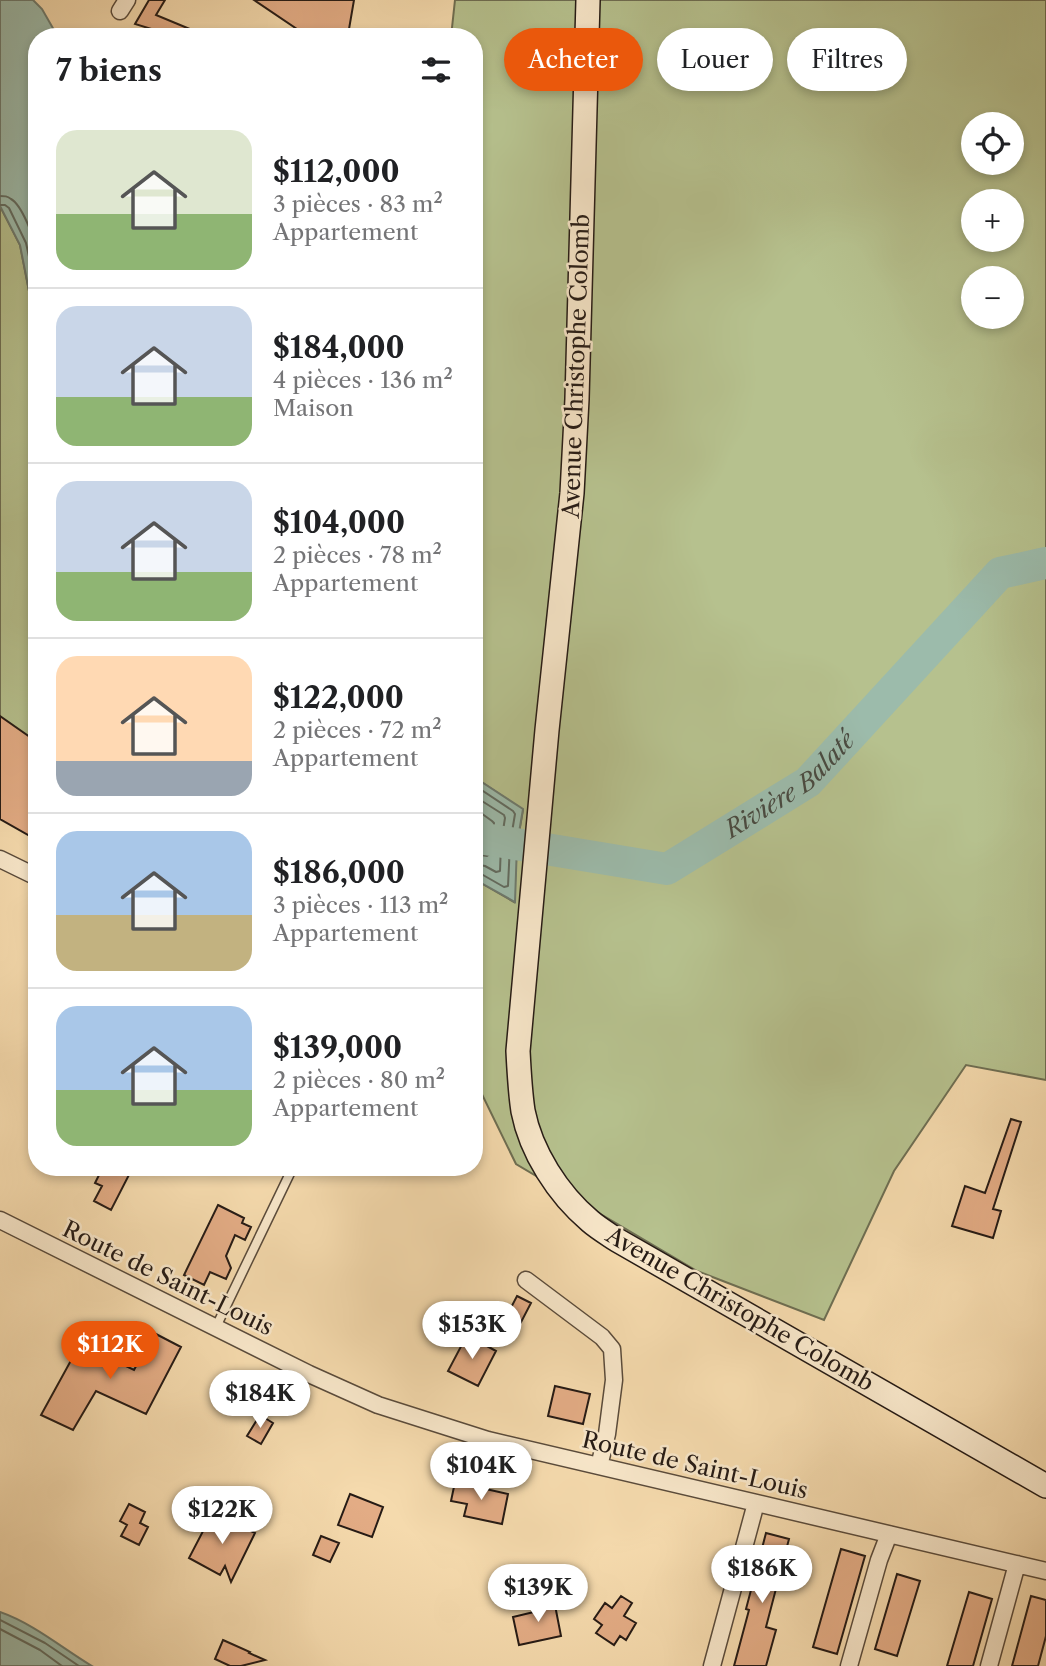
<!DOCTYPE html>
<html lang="fr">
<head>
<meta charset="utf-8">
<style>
  :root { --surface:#fff; --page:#f2f2f2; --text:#202124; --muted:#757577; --line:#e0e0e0; --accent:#ea580c }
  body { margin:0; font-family:"Libre Caslon Text",serif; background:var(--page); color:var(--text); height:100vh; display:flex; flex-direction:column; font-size:26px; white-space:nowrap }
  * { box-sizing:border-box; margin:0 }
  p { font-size:23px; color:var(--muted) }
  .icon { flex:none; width:38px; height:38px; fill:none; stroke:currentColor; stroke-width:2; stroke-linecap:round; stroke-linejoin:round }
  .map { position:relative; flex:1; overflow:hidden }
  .panel { position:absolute; left:28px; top:28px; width:455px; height:1148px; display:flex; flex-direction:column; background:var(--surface); border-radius:28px; box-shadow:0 4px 10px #0003 }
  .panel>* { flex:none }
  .top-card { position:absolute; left:504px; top:28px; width:436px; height:63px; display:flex; gap:14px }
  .buttons { position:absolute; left:961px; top:112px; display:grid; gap:14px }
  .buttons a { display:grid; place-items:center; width:63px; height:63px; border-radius:50%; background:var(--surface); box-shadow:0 4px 10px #0003; font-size:35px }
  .price { position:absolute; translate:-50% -60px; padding:0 16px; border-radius:24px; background:#fff; color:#222; font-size:23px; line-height:46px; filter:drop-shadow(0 2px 4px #0008) }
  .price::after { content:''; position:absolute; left:50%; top:42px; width:21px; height:16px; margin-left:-10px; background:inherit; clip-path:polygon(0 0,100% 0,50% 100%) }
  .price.selected { background:var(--accent); color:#fff }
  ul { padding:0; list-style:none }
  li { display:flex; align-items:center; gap:21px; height:175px; padding:0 28px }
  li+li { border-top:2px solid var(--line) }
  li span { display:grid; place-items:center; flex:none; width:196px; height:140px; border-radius:21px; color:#555 }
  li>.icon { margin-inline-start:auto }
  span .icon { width:84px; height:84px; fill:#fffc; stroke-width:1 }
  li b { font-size:30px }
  h2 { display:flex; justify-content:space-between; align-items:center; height:84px; padding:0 28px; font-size:30px }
  .pill { padding:0 24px; border-radius:32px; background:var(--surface); box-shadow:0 4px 10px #0003; font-size:24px; line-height:63px }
  .pill.selected { background:var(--accent); color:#fff }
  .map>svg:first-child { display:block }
</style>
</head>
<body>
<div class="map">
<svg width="1046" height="1666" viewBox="0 0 1046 1666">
  <rect width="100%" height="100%" fill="#f5daad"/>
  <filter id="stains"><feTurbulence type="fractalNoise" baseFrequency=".00286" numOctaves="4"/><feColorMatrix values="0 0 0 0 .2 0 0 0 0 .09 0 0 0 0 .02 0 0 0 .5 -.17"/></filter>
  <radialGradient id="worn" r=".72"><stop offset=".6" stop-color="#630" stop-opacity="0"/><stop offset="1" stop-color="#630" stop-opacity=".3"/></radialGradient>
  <path fill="#b6c18e" stroke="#6e6e52" stroke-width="2" fill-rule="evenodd" d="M455,0H1046V1080L966,1065L894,1171L824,1320L697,1271L516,1164L474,1078V879L514,902L517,844L523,810L474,777V37H451ZM973,124H1012V163H973ZM973,201H1012V240H973ZM973,278H1012V317H973Z
    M0,206L20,245L29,291L37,320V742L0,767Z"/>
  <path fill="#9cbbab" stroke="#6d7b6f" stroke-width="2" d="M0,0H33L42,9L58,37H37V320L29,291L20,245L0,206Z
    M474,777L523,809L517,844L515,902L474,879Z
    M0,1612C34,1624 62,1648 92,1666H0Z"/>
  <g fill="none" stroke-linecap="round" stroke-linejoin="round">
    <path stroke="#616b60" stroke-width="2" d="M0,196C5,196 7,196 11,199C22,205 34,238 37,250
      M0,205H5L9,208L26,243L37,293
      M474,785L513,811L515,814L510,844L508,886L504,887L483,875L474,873
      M474,796L504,815L505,818L501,843L500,871L496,872L485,866L474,864
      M474,808L492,821L494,823L490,854L487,856L474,854
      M0,1620L45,1643L79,1666
      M0,1629L40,1650L62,1666"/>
    <path stroke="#9cbbab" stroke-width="32" id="s1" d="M474,835L479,838L667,869L808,782L1000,573L1046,563"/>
  </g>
  <path fill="#e3ac85" stroke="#261b15" stroke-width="2" d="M149,0H165L156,15L209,37H153L158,31L135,24Z
    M254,0H354L348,35L297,29Z
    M0,716L37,742V840L0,819Z
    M1011,1119L1021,1122L993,1209L1001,1211L993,1238L952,1226L965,1186L985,1193Z
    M103,1167H133L111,1210L94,1201L102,1186L95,1183Z
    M218,1205L244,1218L242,1223L251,1227L245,1240L235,1235L226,1256L231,1268L226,1279L210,1272L204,1285L184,1275Z
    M517,1296L531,1303L518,1328L504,1321Z
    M154,1333L181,1347L146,1414L96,1391L73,1430L41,1415L80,1344L134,1370Z
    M467,1335L496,1351L478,1386L448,1371Z
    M555,1386L590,1394L583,1424L548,1416Z
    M260,1415L273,1423L261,1444L247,1436Z
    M455,1482L508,1494L502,1524L464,1516L467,1504L451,1501Z
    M350,1494L383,1507L372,1537L338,1525Z
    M129,1504L145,1512L140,1523L148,1527L139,1545L121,1536L127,1525L120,1521Z
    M213,1512L255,1533L231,1582L225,1566L220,1575L189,1558Z
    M766,1533L789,1539L766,1627L776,1630L766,1666H734L749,1610L746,1609Z
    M321,1536L339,1543L330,1562L313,1555Z
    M841,1549L865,1556L837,1654L813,1647Z
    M897,1574L920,1581L897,1656L875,1649Z
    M969,1592L992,1599L973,1666H947Z
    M621,1596L632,1603L624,1616L636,1623L626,1640L620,1636L614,1645L596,1633L602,1625L594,1619L605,1603L612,1608Z
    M1031,1596L1046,1600V1636L1038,1666H1012Z
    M554,1600L561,1636L519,1645L513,1617L538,1611L536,1604Z
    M223,1640L250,1652L249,1653L265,1660L241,1666H230L215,1659Z"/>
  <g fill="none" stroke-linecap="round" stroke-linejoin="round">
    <g stroke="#5a4b3b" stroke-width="11">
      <path id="lane" d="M216,1327L293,1167"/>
    </g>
    <g stroke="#5a4b3b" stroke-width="19">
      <path id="street" d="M120,11L127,0
        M0,859L37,877
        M0,1220L309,1374L378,1405L488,1440L1046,1571
        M526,1280L602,1337L612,1349L614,1380L607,1434L599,1466
        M712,1666L756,1503
        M849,1666L879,1560L889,1534
        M989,1666L1017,1564"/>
    </g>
    <g stroke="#261b15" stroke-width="26">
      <path id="secondary" d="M588,0L577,399L572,493L547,730L518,1051C519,1071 520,1091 523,1111C531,1152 558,1194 590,1221C598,1228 608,1234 617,1240L1046,1486"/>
    </g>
    <use href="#lane" stroke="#f8e7ca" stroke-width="8"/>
    <use href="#street" stroke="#f8e7ca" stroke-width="16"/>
    <use href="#secondary" stroke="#f8e7ca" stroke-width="23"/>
  </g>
  <g text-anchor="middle" stroke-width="5" stroke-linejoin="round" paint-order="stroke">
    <g font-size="23" fill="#261b15" stroke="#f8e7ca">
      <text transform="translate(576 366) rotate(-88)" y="8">Avenue Christophe Colomb</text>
      <text transform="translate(168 1278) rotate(26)" y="8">Route de Saint-Louis</text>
      <text transform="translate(740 1309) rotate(30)" y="8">Avenue Christophe Colomb</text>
      <text transform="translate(695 1465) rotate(13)" y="8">Route de Saint-Louis</text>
    </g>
    <g font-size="24" font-style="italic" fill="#494b42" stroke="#f8e7ca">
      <text dy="8" stroke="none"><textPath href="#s1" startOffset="346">Rivière Balaté</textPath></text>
    </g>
  </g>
  <rect width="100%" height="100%" filter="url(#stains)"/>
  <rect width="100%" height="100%" fill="url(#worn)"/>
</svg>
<div class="buttons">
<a><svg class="icon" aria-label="locate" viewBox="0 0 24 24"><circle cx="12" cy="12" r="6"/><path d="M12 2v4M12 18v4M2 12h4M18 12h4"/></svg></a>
<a>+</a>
<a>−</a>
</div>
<b class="price" style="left:472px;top:1361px">$153K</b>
<b class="price selected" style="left:110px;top:1381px">$112K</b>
<b class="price" style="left:260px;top:1430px">$184K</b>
<b class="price" style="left:481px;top:1502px">$104K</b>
<b class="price" style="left:222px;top:1546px">$122K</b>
<b class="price" style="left:762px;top:1605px">$186K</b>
<b class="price" style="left:538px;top:1624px">$139K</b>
<div class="top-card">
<a class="pill selected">Acheter</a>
<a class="pill">Louer</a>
<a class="pill">Filtres</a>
</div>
<section class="panel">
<h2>7 biens<svg class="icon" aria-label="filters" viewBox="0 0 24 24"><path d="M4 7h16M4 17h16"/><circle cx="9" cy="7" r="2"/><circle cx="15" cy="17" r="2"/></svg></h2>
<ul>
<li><span style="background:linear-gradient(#dfe7d0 60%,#8fb573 0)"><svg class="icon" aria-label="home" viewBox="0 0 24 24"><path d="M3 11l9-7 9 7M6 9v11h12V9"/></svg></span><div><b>$112,000</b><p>3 pièces · 83 m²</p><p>Appartement</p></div></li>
<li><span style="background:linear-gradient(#c9d6e8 65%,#8fb573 0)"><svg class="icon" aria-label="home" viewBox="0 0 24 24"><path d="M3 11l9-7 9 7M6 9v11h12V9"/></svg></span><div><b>$184,000</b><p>4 pièces · 136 m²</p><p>Maison</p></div></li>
<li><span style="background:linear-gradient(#c9d6e8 65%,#8fb573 0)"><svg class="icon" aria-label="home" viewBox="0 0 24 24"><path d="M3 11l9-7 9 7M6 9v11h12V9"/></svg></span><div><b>$104,000</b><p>2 pièces · 78 m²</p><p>Appartement</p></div></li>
<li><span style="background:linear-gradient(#ffd9b3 75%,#9aa5b1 0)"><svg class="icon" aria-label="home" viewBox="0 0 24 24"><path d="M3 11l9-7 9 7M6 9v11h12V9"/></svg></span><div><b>$122,000</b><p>2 pièces · 72 m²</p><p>Appartement</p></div></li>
<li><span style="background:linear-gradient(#a9c7e8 60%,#c2b280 0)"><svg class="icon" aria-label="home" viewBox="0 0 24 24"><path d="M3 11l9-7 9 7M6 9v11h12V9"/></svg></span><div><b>$186,000</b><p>3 pièces · 113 m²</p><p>Appartement</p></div></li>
<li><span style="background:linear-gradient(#a9c7e8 60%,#8fb573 0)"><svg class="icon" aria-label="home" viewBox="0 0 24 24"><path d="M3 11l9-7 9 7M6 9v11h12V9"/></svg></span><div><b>$139,000</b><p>2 pièces · 80 m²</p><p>Appartement</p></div></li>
</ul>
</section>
</div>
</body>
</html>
